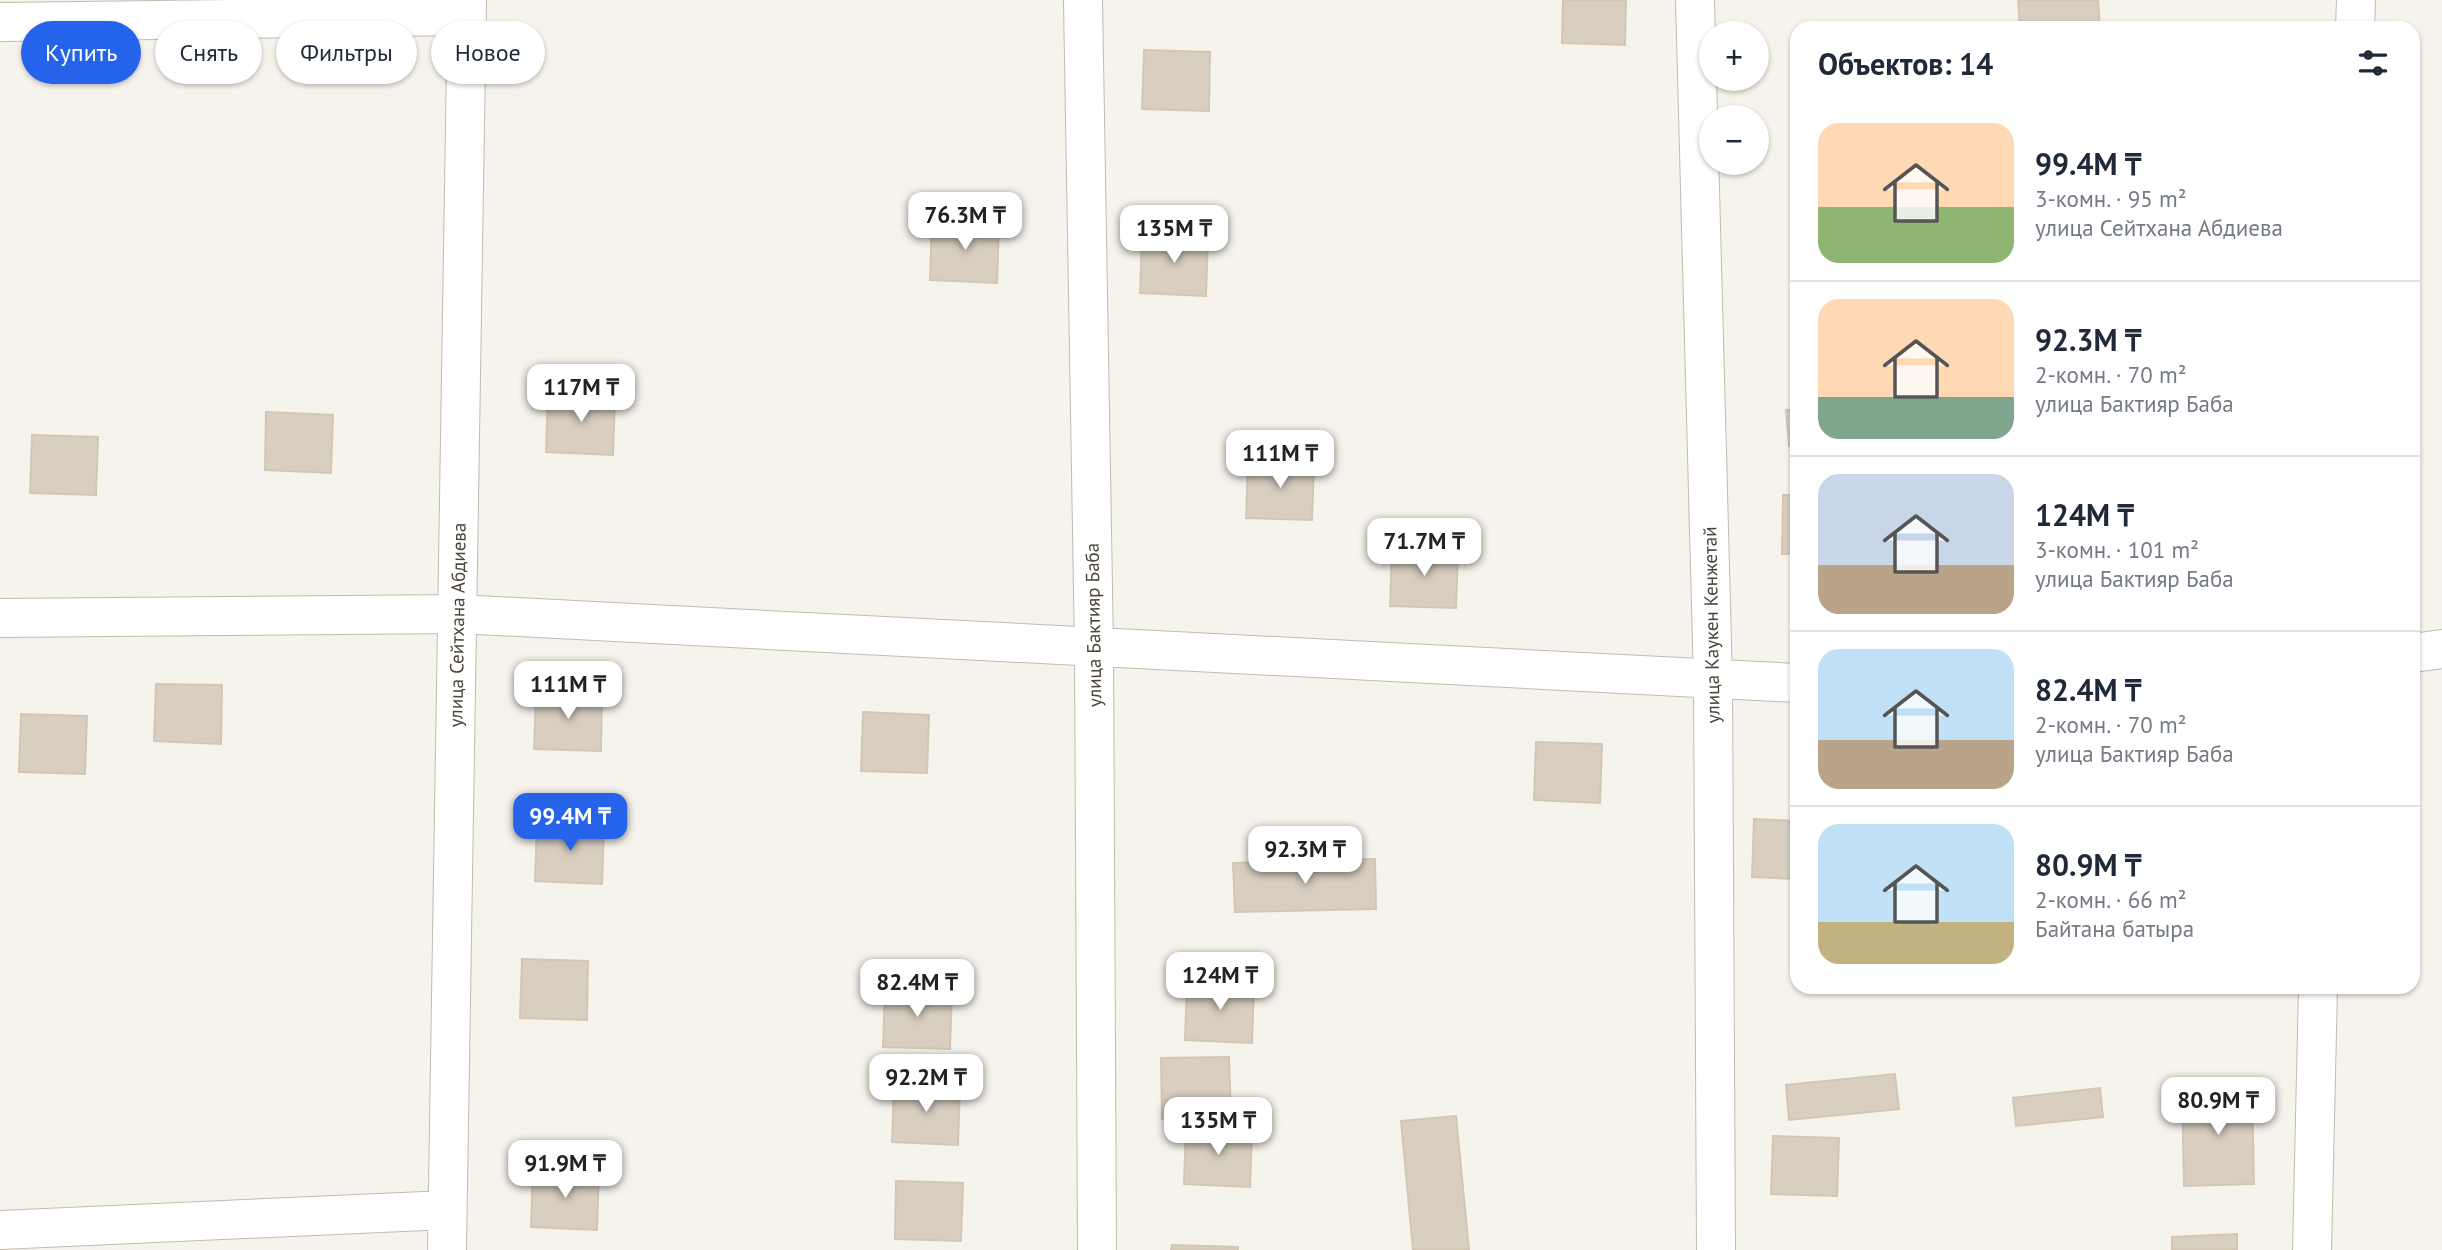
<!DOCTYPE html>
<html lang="ru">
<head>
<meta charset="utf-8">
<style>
  :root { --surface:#fff; --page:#f6f6f7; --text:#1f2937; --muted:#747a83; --line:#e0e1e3; --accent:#2563eb }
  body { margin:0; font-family:"PT Sans",sans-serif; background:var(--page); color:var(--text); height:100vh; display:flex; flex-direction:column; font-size:26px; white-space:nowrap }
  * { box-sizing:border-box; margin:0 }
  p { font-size:23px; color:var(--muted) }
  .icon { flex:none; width:38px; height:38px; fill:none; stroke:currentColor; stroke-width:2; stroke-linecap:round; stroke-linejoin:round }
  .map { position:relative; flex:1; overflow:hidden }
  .drawer { position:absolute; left:1790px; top:21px; width:630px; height:973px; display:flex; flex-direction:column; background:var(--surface); border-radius:21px; box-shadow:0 2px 5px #0004 }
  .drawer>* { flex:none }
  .hud { position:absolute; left:21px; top:21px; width:665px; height:63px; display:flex; gap:14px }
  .controls { position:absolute; left:1699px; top:21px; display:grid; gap:14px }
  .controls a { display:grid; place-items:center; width:70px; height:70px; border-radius:50%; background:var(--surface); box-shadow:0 2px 5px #0004; font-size:35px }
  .price { position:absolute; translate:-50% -60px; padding:0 16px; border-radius:14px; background:#fff; color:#222; font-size:23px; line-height:46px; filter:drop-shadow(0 2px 4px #0008) }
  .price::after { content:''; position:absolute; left:50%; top:42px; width:21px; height:16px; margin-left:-10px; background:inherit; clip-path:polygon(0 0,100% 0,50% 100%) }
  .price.active { background:var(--accent); color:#fff }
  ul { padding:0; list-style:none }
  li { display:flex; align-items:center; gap:21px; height:175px; padding:0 28px }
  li+li { border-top:2px solid var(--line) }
  li span { display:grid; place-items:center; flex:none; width:196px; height:140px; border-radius:21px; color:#555 }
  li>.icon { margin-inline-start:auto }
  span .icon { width:84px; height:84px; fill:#fffc; stroke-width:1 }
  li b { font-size:30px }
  h2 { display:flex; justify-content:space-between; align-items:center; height:84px; padding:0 28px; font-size:30px }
  .tag { padding:0 24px; border-radius:32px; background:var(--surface); box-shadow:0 2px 5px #0004; font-size:24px; line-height:63px }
  .tag.active { background:var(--accent); color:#fff }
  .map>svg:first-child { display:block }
</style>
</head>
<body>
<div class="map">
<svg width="2442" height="1250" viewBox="0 0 2442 1250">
  <rect width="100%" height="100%" fill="#f6f3ec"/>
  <path fill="#d8cfc1" stroke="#d3c7b4" stroke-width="2" d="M1563,0H1626L1625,45L1562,43Z
    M2018,0H2098L2100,28H2020Z
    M1144,50L1210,52L1209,111L1142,109Z
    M932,222L999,224L997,283L930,280Z
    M1142,235L1208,237L1206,296L1140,293Z
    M548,394L615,396L613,455L546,452Z
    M1797,409V446H1789L1786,410Z
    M266,412L333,415L331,473L265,470Z
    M32,435L98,437L96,495L30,493Z
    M1248,459L1314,462L1312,520L1246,518Z
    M1783,495H1797V554H1782Z
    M1392,547L1458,550L1456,608L1390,606Z
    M156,684L222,685L221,744L154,741Z
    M536,691L602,693L601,751L534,749Z
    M863,712L929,715L927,773L861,771Z
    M21,714L87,716L85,774L19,772Z
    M1536,742L1602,744L1600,803L1534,800Z
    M1754,819L1797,821V879L1752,877Z
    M537,823L604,825L602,884L535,881Z
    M1375,859L1376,909L1235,912L1233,863Z
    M522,959L588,961L587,1020L520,1018Z
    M1187,982L1254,984L1252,1043L1185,1040Z
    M885,988L952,991L950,1049L883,1047Z
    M1229,1057L1231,1117L1162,1119L1161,1058Z
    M1895,1074L1899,1109L1789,1120L1786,1085Z
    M894,1084L960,1086L958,1145L892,1142Z
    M2100,1088L2103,1117L2016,1126L2013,1098Z
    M2252,1089L2254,1184L2184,1186L2182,1090Z
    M1456,1116L1469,1250H1413L1401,1121Z
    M1186,1127L1252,1129L1250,1187L1184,1184Z
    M1773,1136L1839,1138L1837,1196L1771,1194Z
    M533,1169L599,1172L597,1230L531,1227Z
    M896,1181L963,1183L961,1241L895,1239Z
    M2237,1234V1250H2172V1237Z
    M1172,1245L1238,1247V1250H1171Z"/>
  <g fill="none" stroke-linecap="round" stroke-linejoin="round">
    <g stroke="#c2bbae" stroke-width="40">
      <path id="minor" d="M1083,0L1094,648L1097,1250
        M1695,0L1713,681L1716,1250
        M0,22L467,16
        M2355,28L2356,0
        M0,618L458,614L1797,683
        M2413,653L2442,649
        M0,1230L447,1210
        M447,1250L467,0
        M2312,1250L2318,987"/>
    </g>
    <use href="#minor" stroke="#fff" stroke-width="38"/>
  </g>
  <g text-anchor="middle" stroke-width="5" stroke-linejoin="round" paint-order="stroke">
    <g font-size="19" fill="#4b4439" stroke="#fff">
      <text transform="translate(457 625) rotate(-89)" y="7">улица Сейтхана Абдиева</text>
      <text transform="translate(1093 625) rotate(-91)" y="7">улица Бактияр Баба</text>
      <text transform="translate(1711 625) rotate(-91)" y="7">улица Каукен Кенжетай</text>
    </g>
  </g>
</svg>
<div class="controls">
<a>+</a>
<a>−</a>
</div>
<b class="price" style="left:965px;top:252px">76.3M ₸</b>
<b class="price" style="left:1174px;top:265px">135M ₸</b>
<b class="price" style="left:581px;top:424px">117M ₸</b>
<b class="price" style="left:1280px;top:490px">111M ₸</b>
<b class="price" style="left:1424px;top:578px">71.7M ₸</b>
<b class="price" style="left:568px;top:721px">111M ₸</b>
<b class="price active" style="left:570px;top:853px">99.4M ₸</b>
<b class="price" style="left:1305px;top:886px">92.3M ₸</b>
<b class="price" style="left:1220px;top:1012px">124M ₸</b>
<b class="price" style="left:917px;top:1019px">82.4M ₸</b>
<b class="price" style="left:926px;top:1114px">92.2M ₸</b>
<b class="price" style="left:2218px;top:1137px">80.9M ₸</b>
<b class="price" style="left:1218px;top:1157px">135M ₸</b>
<b class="price" style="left:565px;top:1200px">91.9M ₸</b>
<div class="hud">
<a class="tag active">Купить</a>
<a class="tag">Снять</a>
<a class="tag">Фильтры</a>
<a class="tag">Новое</a>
</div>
<section class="drawer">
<h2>Объектов: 14<svg class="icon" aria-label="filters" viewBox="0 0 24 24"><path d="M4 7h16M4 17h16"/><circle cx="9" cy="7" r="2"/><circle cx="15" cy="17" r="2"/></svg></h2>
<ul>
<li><span style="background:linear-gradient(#ffd9b3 60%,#8fb573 0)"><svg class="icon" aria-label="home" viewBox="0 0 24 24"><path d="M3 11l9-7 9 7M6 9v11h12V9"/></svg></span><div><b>99.4M ₸</b><p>3-комн. · 95 m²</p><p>улица Сейтхана Абдиева</p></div></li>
<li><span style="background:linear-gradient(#ffd9b3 70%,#7fa58c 0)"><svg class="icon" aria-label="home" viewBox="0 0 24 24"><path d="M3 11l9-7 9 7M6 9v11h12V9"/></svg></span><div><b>92.3M ₸</b><p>2-комн. · 70 m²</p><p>улица Бактияр Баба</p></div></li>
<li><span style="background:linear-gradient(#c9d6e8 65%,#b9a48a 0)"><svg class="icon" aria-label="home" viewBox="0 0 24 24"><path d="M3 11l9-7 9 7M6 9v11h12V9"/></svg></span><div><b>124M ₸</b><p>3-комн. · 101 m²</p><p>улица Бактияр Баба</p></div></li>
<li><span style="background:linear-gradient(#bfe0f5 65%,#b9a48a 0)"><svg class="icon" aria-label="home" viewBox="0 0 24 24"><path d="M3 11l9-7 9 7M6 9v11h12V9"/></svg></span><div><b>82.4M ₸</b><p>2-комн. · 70 m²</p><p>улица Бактияр Баба</p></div></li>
<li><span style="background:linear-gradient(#bfe0f5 70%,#c2b280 0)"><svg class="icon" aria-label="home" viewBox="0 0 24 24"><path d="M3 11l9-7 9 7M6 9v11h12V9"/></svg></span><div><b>80.9M ₸</b><p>2-комн. · 66 m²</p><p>Байтана батыра</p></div></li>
</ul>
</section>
</div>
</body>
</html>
